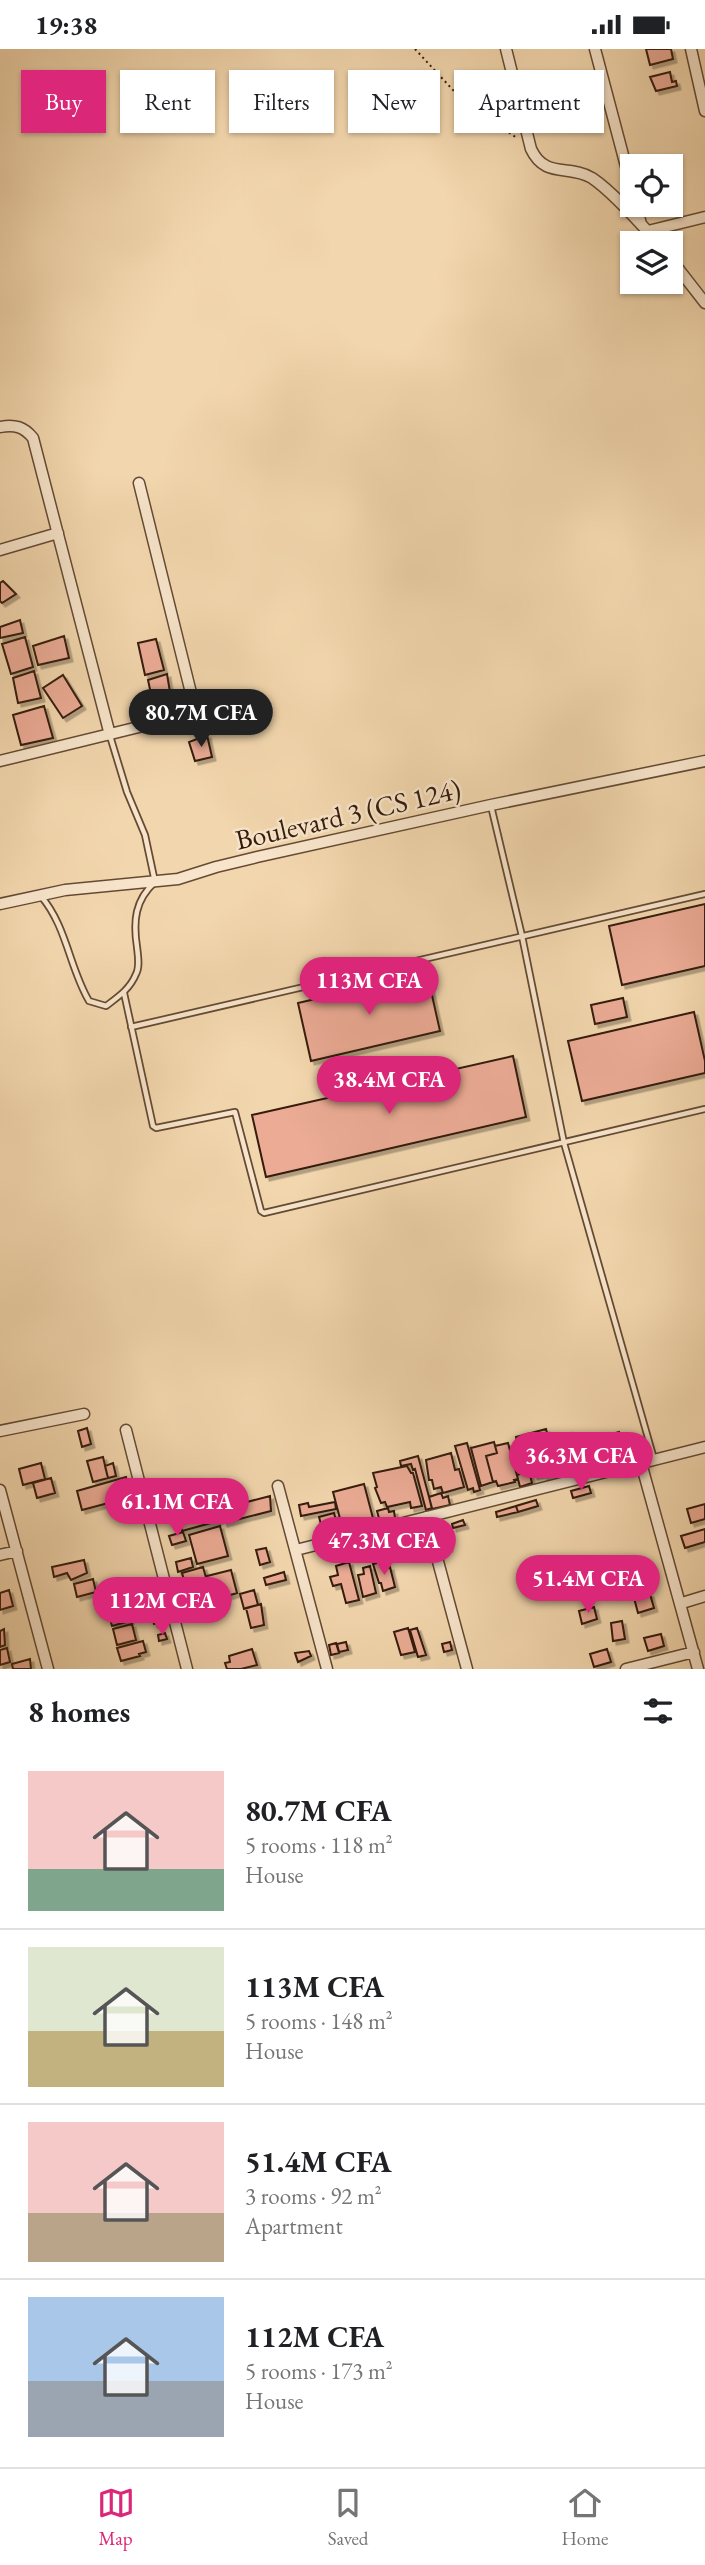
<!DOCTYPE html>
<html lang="en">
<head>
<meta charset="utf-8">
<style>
  :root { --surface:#fff; --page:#f2f2f2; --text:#202124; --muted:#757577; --line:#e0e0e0; --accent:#db2777 }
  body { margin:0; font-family:"EB Garamond",serif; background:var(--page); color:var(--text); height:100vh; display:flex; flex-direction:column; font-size:26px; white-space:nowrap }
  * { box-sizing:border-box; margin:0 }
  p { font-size:23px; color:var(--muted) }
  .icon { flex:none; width:38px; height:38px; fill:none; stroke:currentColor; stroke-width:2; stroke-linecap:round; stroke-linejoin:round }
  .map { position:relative; height:1620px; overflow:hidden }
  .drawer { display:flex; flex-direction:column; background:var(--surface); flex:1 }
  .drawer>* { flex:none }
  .hud { position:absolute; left:21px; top:21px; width:663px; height:63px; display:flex; gap:14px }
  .tools { position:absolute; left:620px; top:105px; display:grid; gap:14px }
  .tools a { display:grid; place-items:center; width:63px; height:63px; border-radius:0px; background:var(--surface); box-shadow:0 2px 5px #0004; font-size:35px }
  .price { position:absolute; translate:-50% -60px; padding:0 16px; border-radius:24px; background:var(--accent); color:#fff; font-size:23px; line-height:46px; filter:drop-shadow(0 2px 4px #0008) }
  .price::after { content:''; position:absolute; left:50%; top:42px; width:21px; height:16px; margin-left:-10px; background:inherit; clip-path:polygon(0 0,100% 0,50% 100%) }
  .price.current { background:#222; color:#fff }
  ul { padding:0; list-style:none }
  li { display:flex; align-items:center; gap:21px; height:175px; padding:0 28px }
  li+li { border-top:2px solid var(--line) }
  li span { display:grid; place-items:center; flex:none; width:196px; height:140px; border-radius:0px; color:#555 }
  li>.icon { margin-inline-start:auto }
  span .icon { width:84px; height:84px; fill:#fffc; stroke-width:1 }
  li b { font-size:30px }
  h2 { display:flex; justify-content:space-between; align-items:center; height:84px; padding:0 28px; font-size:30px }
  .chip { padding:0 24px; border-radius:0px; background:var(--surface); box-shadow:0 2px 5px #0004; font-size:24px; line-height:63px }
  .chip.current { background:var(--accent); color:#fff }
  .status { display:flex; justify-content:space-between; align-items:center; height:49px; padding:0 35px; background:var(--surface); direction:ltr }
  .status svg { height:19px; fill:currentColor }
  .tabs { display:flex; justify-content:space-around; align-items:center; height:98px; border-top:2px solid var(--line); background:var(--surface); font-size:19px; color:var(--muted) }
  .tabs a { display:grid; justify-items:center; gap:4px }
  .tabs .current { color:var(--accent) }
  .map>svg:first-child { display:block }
</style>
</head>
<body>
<div class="status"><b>19:38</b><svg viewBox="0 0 49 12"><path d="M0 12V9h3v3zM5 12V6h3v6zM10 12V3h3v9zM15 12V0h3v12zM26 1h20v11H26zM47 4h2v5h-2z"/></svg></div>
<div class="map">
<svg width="705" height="1620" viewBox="0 0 705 1620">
  <defs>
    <filter id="shadow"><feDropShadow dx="3.5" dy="3.5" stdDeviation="0" flood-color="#0004"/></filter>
  </defs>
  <rect width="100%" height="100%" fill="#f2d6ad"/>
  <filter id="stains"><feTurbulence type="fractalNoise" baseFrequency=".00286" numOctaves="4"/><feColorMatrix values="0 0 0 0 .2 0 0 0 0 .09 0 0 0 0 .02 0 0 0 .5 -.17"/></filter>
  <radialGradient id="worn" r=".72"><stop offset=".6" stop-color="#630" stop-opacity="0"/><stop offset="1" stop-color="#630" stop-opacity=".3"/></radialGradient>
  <path fill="#ebab95" stroke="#341b0c" stroke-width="2" filter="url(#shadow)" d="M646,0H671L673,10L650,16Z
    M670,23L672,33L676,32L677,37L656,42L650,28Z
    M3,532L16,545L2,554L0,552V534Z
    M20,571L23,584L0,589V578Z
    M64,587L69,609L38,616L33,597Z
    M25,588L33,618L11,625L2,595Z
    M156,590L164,621L145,626L138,594Z
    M34,622L41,649L18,654L13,629Z
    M167,625L172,655L154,659L148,631Z
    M63,626L82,657L63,669L43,639Z
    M44,657L53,689L21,696L13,666Z
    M207,686L212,708L195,712L189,693Z
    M705,855V917L622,936L609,877Z
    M427,924L440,982L311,1012L298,954Z
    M623,949L627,968L595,975L591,956Z
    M694,963L705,1012V1024L582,1052L568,992Z
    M513,1007L526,1068L266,1128L252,1066Z
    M87,1379L91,1395L82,1398L78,1382Z
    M546,1380L550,1395L520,1405L516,1388Z
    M619,1383L626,1411L613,1415L607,1393L614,1391L612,1385Z
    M572,1384L576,1398L565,1400L562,1387Z
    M494,1393L497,1404L486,1407L493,1433L481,1437L471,1399Z
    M467,1394L480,1441L474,1443L473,1439L468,1441L455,1397Z
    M508,1394L518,1430L514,1431L515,1433L498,1437L496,1432L493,1433L486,1407L497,1404L495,1397Z
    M634,1394L638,1408L626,1411L622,1397Z
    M550,1395L552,1402L556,1401L561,1420L544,1427V1425L534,1427L533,1421L525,1423L519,1406L529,1403L528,1401Z
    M451,1404L455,1421L459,1420L464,1438L443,1444L441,1438L434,1440L432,1431H429L426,1411Z
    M418,1407L432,1459L426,1461L415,1420L413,1421L411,1415L401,1417L400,1412Z
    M103,1408L108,1429L93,1433L87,1412Z
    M581,1409L584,1421L572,1425L569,1412Z
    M41,1414L45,1430L23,1436L19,1420Z
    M113,1414L116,1427L108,1429L105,1417Z
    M407,1417L411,1424H413L422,1457L411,1459L410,1453L387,1458L385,1453L381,1454L375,1439L377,1438L373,1424Z
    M529,1422L532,1434L520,1438L517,1426Z
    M126,1428L131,1448L82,1461L77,1442Z
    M51,1429L55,1444L37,1449L33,1434Z
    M364,1435L374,1473L343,1481L333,1443Z
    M589,1437L591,1444L573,1449L571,1442Z
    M441,1444L443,1449L448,1447L450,1456L432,1460L429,1448Z
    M203,1445L208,1464L216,1462L218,1472L182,1482L178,1468L185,1466L181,1451Z
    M270,1447L271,1462L224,1474L220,1460Z
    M536,1451L538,1457L518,1463L516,1457Z
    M335,1453L336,1460L301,1467L299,1456L308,1454L309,1458Z
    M705,1455V1470L691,1474L687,1460Z
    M516,1457L518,1463L497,1468L496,1463Z
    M388,1459L389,1463L394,1462L395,1469L380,1473L377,1462Z
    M334,1464L339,1482L324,1486L319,1468Z
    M463,1471L465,1476L453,1479L452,1475Z
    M220,1477L228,1507L197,1515L189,1486Z
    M705,1480V1493L685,1499L681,1487Z
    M444,1481L449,1499L442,1500L437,1483Z
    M183,1483L186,1492L172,1496L169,1487Z
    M266,1499L270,1513L260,1516L256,1501Z
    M191,1509L193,1518L178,1523L176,1513Z
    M84,1511L87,1524L71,1531L67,1524L54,1528L52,1518Z
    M349,1513L359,1551L346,1554L341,1535L333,1537L330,1528L338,1526L336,1517Z
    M381,1513L383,1520L390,1518L395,1538L383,1542L381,1534H379L373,1515Z
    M370,1517L376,1544L363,1548L358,1526L364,1525L363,1519Z
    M203,1518L207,1532L186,1537L182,1524Z
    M231,1521L237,1544L211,1552L207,1527Z
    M284,1523L286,1531L266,1536L264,1529Z
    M93,1530L96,1543L77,1548L74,1535Z
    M151,1530L152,1537L144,1539L143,1533Z
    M127,1539L131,1551L107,1560L103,1545Z
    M9,1541L13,1557L0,1561V1544Z
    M254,1541L258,1556L244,1560L240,1545Z
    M209,1544L211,1552L193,1557L191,1549Z
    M650,1545L654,1559L638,1564L634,1549Z
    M154,1548L156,1555L149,1557L147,1550Z
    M261,1555L264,1576L251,1579L246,1559Z
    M132,1556L135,1568L130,1569V1572L112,1577L108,1563Z
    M594,1558L597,1570L582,1575L579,1562Z
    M160,1565L162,1572L154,1575L152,1568Z
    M622,1572L625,1590L613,1592L611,1574Z
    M132,1575L136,1591L117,1596L113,1580Z
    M408,1579L415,1603L401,1606L394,1583Z
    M417,1579L426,1606L418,1608L410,1581Z
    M4,1580L5,1596L0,1598V1582Z
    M165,1584L167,1590L159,1592L158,1586Z
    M661,1585L664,1597L648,1602L644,1589Z
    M143,1592L146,1603L139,1605L140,1607L121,1612L117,1599Z
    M346,1593L348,1601L339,1603L337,1595Z
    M450,1593L452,1601L444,1603L442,1595Z
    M336,1594L339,1604L331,1606L329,1596Z
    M7,1599L10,1613L0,1616V1601Z
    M252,1600L257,1616L241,1620H227L225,1614L230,1613L229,1607Z
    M607,1600L611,1613L594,1618L590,1605Z
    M309,1602L311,1607L298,1613L295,1604Z
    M30,1610L31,1620H13L12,1615Z"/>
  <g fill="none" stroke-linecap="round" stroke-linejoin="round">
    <g stroke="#644a34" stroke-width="8">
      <path id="service" d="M491,757L522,887L564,1094L654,1410
        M40,846C67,877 69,918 89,952L106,957C118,948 130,940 136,925C140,918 138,907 137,898C133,872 135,851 155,833L145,786L127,743L110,687
        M124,944L153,1077L156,1079L235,1063L261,1162L264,1164L705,1060
        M131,978L705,845"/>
    </g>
    <g stroke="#644a34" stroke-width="13">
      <path id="minor" d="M506,0L531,100C545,130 569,115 592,129C613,143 641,175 658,194
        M595,0L632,140
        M691,0L705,62
        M636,156L641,175
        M648,182L705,168
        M670,209L705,254
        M0,378C15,375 24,378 33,389L110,686
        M0,501L58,484
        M0,712L196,664L139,434
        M0,855L65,841L178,830L216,818L257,808L491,756L705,712
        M126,1381L187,1620
        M0,1382L84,1365
        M641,1414L698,1620
        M278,1437L327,1620
        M0,1441L48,1620
        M426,1468L467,1620
        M296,1501L705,1398
        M0,1506L17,1502
        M682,1554L705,1547
        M626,1620L694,1603"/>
    </g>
    <path stroke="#341b0c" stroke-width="2" stroke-dasharray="2 3.5" stroke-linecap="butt" d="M415,0L465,54L517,89"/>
    <use href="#service" stroke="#f7e4ca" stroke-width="4.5"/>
    <use href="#minor" stroke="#f7e4ca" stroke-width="10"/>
  </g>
  <g text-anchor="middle" stroke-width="5" stroke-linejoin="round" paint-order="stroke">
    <g font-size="28" fill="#341b0c" stroke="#f7e4ca">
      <text transform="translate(348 765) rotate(-13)" y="10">Boulevard 3 (CS 124)</text>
    </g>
  </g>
  <rect width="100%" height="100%" filter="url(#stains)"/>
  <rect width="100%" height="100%" fill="url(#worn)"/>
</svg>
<div class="tools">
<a><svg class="icon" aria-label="locate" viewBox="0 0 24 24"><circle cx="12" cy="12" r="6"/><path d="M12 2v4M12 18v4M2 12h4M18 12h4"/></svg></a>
<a><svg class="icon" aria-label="layers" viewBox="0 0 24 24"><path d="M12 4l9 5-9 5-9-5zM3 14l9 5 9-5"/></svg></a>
</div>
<b class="price current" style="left:201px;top:700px">80.7M CFA</b>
<b class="price" style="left:369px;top:968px">113M CFA</b>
<b class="price" style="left:389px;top:1067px">38.4M CFA</b>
<b class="price" style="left:581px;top:1443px">36.3M CFA</b>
<b class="price" style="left:177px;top:1489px">61.1M CFA</b>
<b class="price" style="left:384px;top:1528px">47.3M CFA</b>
<b class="price" style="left:588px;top:1566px">51.4M CFA</b>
<b class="price" style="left:162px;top:1588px">112M CFA</b>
<div class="hud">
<a class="chip current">Buy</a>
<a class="chip">Rent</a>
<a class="chip">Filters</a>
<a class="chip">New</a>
<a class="chip">Apartment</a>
</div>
</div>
<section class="drawer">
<h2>8 homes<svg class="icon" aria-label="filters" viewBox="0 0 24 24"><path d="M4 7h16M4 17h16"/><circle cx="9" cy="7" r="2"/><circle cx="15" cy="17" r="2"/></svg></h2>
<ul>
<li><span style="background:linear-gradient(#f6c9c9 70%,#7fa58c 0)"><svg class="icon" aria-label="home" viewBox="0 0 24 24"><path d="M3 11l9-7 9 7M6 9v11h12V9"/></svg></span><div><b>80.7M CFA</b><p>5 rooms · 118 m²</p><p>House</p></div></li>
<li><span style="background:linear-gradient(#dfe7d0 60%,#c2b280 0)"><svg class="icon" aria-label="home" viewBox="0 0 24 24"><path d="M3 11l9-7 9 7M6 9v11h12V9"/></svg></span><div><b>113M CFA</b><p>5 rooms · 148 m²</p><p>House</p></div></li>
<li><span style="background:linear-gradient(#f6c9c9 65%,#b9a48a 0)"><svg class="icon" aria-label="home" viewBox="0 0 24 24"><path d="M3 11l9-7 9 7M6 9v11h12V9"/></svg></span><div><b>51.4M CFA</b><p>3 rooms · 92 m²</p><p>Apartment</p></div></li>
<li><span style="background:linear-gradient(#a9c7e8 60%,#9aa5b1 0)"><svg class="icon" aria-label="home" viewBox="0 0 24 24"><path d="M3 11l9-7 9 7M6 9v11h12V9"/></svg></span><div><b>112M CFA</b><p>5 rooms · 173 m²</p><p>House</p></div></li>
</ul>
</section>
<nav class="tabs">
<a class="current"><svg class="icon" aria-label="map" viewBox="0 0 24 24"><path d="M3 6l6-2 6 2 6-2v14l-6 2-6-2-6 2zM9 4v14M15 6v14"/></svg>Map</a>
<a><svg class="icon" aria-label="saved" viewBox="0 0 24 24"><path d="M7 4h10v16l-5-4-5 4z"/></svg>Saved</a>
<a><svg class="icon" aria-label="home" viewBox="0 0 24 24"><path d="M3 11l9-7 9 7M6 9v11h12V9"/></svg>Home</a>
</nav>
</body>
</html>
